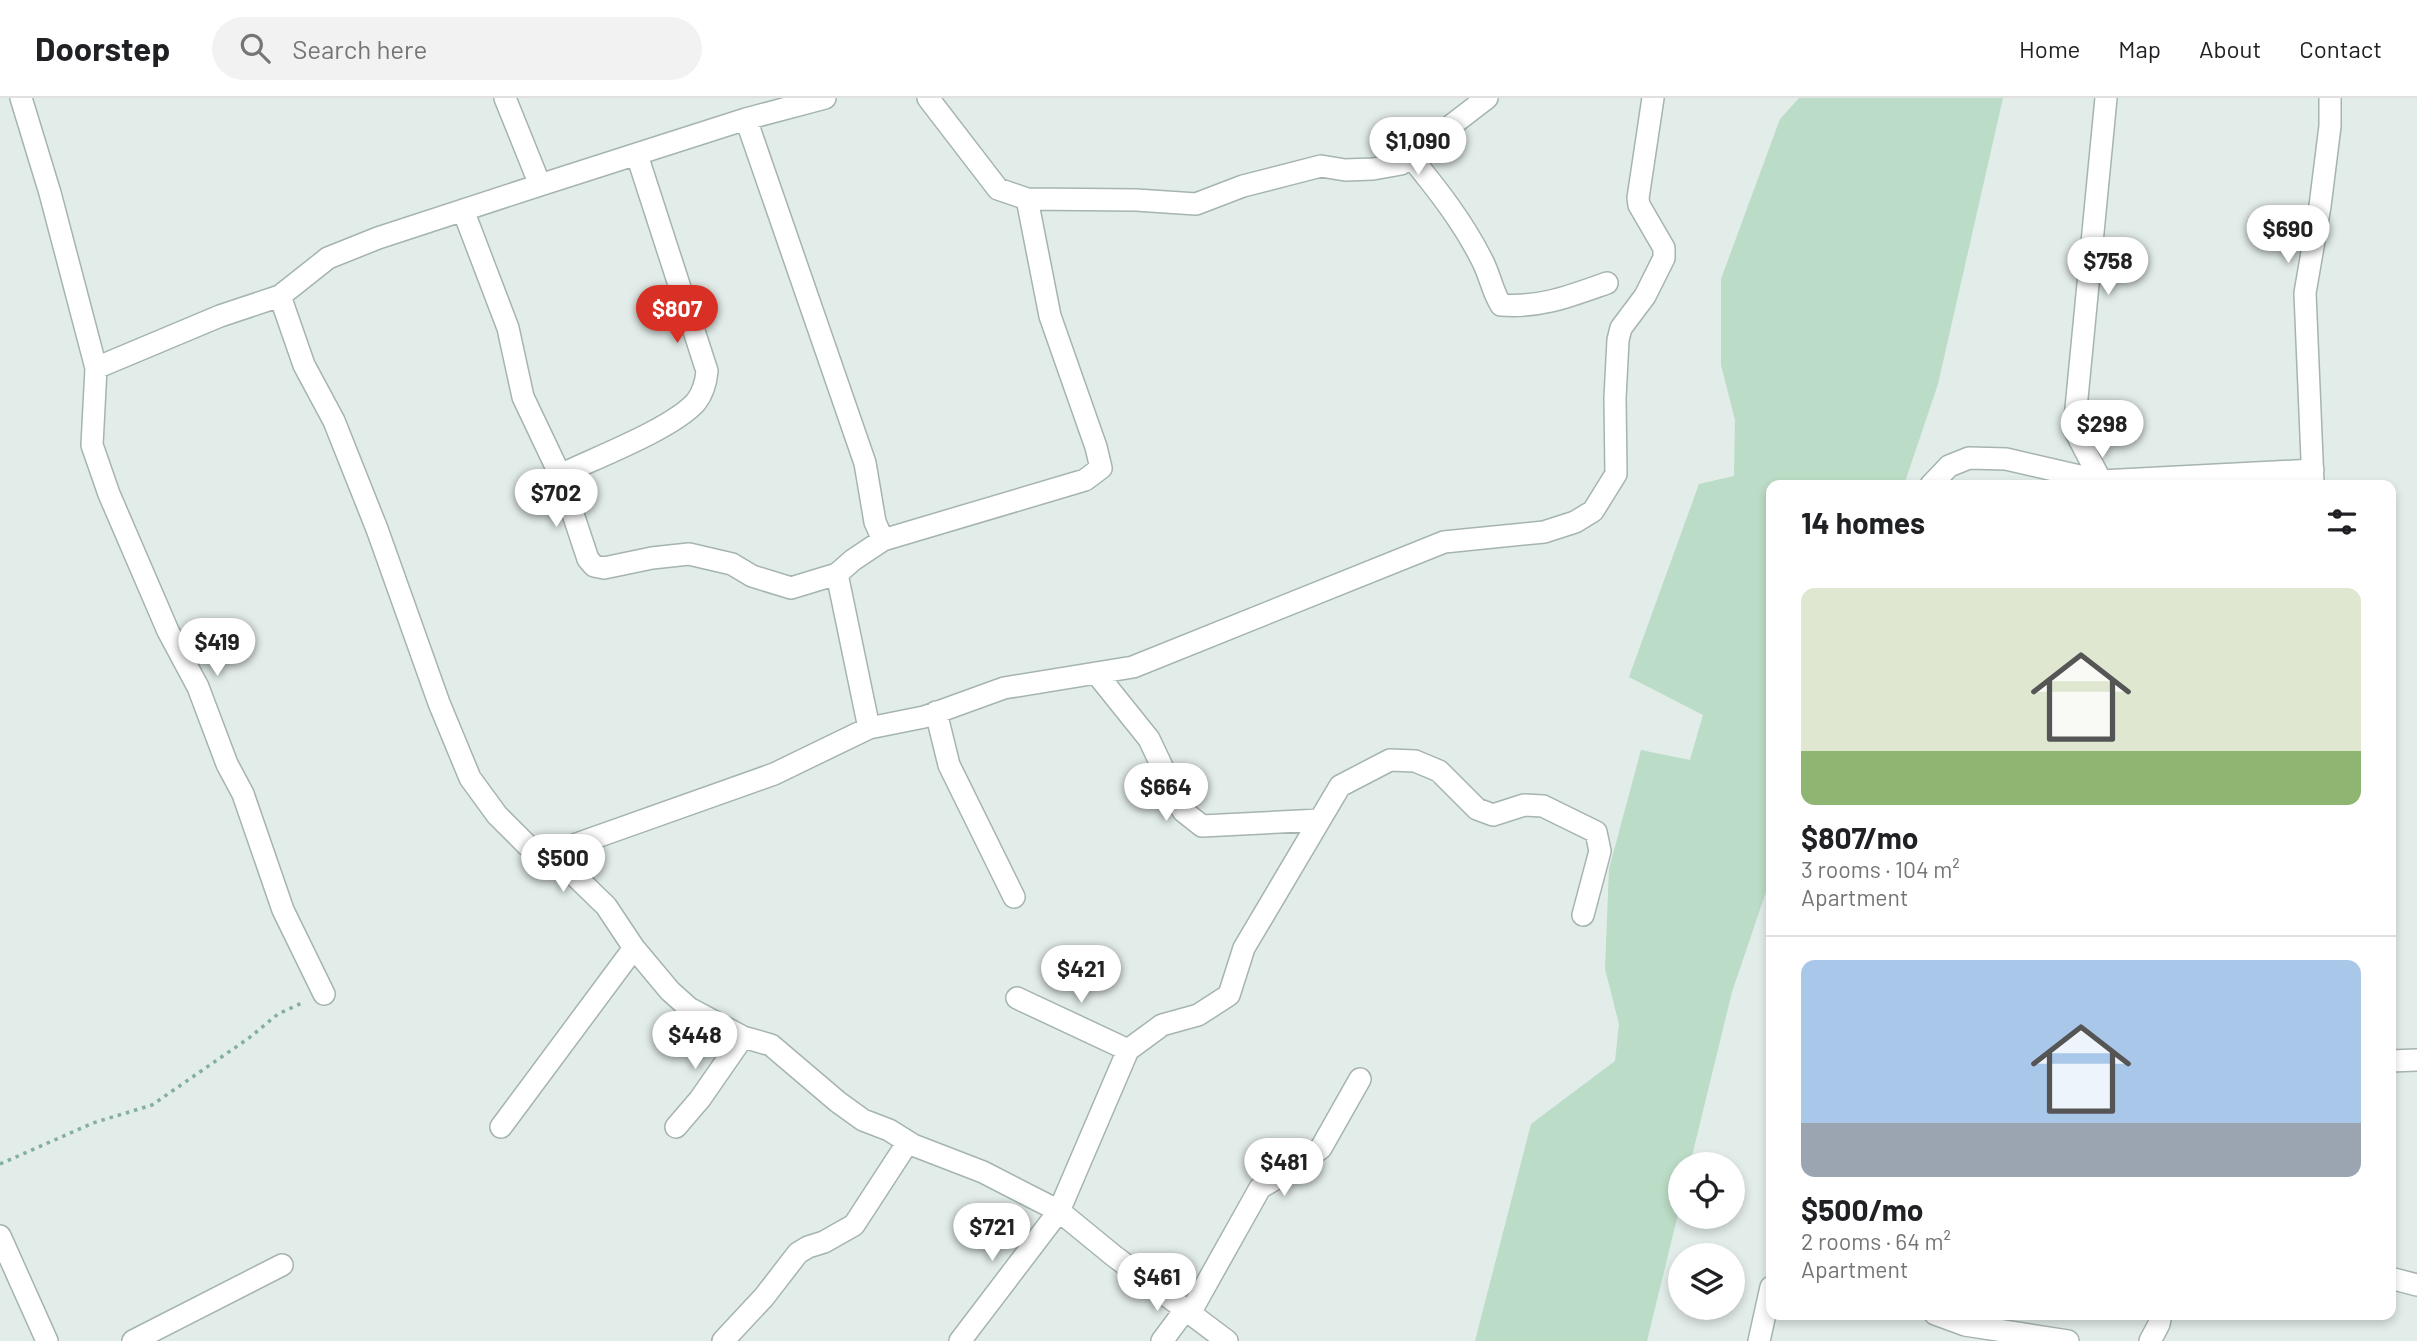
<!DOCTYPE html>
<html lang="en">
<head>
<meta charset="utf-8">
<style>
  :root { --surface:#fff; --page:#f2f2f2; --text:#202124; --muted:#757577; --line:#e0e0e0; --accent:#d93025 }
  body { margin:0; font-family:Barlow,sans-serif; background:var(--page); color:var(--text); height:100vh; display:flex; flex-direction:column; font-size:26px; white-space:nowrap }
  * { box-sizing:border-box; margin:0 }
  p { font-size:23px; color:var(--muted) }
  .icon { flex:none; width:38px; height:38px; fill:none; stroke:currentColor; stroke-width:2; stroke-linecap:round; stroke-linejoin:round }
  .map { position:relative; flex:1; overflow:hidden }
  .drawer { position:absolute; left:1766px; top:382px; width:630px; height:840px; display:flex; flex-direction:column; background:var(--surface); border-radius:14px; box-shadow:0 4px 10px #0003 }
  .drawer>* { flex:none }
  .controls { position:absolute; left:1668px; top:1054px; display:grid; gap:14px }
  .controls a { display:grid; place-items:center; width:77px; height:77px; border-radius:50%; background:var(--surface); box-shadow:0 4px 10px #0003; font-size:35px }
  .price { position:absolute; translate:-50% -60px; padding:0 16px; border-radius:24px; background:#fff; color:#222; font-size:23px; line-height:46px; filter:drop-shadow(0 2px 4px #0008) }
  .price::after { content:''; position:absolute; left:50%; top:42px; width:21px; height:16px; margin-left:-10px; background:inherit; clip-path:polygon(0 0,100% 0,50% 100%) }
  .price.selected { background:var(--accent); color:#fff }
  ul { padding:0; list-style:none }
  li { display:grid; align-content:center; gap:14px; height:371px; padding:0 35px }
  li+li { border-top:2px solid var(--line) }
  li span { display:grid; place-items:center; height:217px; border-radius:14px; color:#555 }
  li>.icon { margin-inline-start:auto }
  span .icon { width:126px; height:126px; fill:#fffc; stroke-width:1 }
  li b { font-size:30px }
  h2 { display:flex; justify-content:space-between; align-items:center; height:84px; padding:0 35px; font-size:30px }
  header { display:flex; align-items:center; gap:42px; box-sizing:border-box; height:98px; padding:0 35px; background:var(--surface); border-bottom:2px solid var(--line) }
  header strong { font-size:33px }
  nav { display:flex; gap:38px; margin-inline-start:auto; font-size:24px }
  .search { width:490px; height:63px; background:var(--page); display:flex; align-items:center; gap:18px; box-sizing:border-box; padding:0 24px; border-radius:38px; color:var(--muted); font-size:26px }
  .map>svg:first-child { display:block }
</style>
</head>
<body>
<header>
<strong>Doorstep</strong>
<div class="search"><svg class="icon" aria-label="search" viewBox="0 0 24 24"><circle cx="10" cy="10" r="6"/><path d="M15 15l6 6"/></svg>Search here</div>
<nav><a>Home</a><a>Map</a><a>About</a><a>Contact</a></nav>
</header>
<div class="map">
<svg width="2417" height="1243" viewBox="0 0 2417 1243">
  <rect width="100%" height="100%" fill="#e2ece8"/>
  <path fill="#bbdcc6" d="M1799,0H2003L1938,286L1904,387H1771V779L1732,894L1690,1066H1680V1108L1647,1243H1475L1531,1026L1615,963L1619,926L1605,871L1609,771L1641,652L1690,662L1703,617L1629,579L1699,386L1734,378L1735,322L1721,267V181L1780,21Z"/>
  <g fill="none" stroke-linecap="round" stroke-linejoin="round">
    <g stroke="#a5b4af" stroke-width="24">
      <path id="street" d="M21,0L50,95L96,270L92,347L109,396L168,533L198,589L227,666L243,696L283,812L324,896
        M928,0L998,91L1027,101L1136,102L1196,106L1243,88L1321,68L1345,72L1373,71L1401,66L1487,0
        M746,21L865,365L875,424L883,442L853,462L837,476L869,630L924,619L1004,590L1133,569L1444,444L1544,434L1575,424L1593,413L1616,376L1615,300L1618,242L1621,230L1645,198L1664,160V150L1639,107L1638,100L1653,0
        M1410,58C1437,91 1463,124 1482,162C1490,177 1492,193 1501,207C1541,210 1570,198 1607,185
        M540,87L746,21L825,0
        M463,112L508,230L523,299L560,377L588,461L594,468L604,470L652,460L689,456L732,466L752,478L791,490L837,476
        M280,198L304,267L334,323L377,431L439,605L470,680L497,717L527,747L572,775L606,808L634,850L670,893L689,910L743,939L771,947L838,1004L863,1022L889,1032L913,1047L983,1074L1059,1113L1114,1158L1227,1243
        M96,270L220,218L280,198L328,160L378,140L540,87L505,0
        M560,377C595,360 672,331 696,304C703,295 706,284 707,273L637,57
        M2313,385L2305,195L2320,108L2330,28V0
        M1931,387L1949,368L1969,360L2006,361L2101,383L2313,372
        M2100,387L2101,383L2074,331L2106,0
        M883,442L1085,382L1101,370L1096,349L1050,218L1027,101
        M1096,575L1149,641L1183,713L1202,728L1319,722
        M936,614L949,667L1014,799
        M543,758L774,676L869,630
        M1017,900L1128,952
        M2390,963L2417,962
        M501,1029L634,850
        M676,1029L700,1001L743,939
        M0,1138L47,1243
        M2390,1180L2417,1187
        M1190,1215L1260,1090L1294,1070L1321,1050L1360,981
        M1935,1216L1965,1227L2068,1243
        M133,1243L282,1167
        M723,1243L764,1199L798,1155L808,1149L824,1144L854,1127L908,1044
        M960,1243L1059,1113L1128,952L1162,927L1198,917L1229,897L1244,850L1340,688L1390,662L1415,663L1439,673L1477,711L1493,717L1524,707L1543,708L1596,734L1600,753L1583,817
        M1162,1243L1185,1212
        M1759,1243L1771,1189
        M2150,1243L2159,1226L2161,1216"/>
    </g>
    <path stroke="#83aea3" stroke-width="3.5" stroke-dasharray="3.5 5" stroke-linecap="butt" d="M0,1066L93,1025L152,1007L249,940L278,916L304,904"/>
    <use href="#street" stroke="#fff" stroke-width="21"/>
  </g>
</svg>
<div class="controls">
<a><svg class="icon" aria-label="locate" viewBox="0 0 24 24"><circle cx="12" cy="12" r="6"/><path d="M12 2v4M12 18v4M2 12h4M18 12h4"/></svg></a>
<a><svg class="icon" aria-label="layers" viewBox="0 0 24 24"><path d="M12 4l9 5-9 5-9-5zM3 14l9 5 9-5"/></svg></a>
</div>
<b class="price" style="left:1418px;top:79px">$1,090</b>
<b class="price" style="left:2288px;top:167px">$690</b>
<b class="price" style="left:2108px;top:199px">$758</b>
<b class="price selected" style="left:677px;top:247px">$807</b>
<b class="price" style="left:2102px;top:362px">$298</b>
<b class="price" style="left:556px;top:431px">$702</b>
<b class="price" style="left:217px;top:580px">$419</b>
<b class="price" style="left:1166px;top:725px">$664</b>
<b class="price" style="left:563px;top:796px">$500</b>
<b class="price" style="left:1081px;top:907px">$421</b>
<b class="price" style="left:695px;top:973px">$448</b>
<b class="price" style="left:1284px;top:1100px">$481</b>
<b class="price" style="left:992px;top:1165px">$721</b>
<b class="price" style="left:1157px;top:1215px">$461</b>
<section class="drawer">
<h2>14 homes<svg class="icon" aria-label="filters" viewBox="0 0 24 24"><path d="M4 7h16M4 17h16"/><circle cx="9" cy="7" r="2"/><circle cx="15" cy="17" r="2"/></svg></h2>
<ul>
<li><span style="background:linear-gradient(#dfe7d0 75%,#8fb573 0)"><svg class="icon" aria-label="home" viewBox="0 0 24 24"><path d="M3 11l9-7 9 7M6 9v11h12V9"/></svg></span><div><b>$807/mo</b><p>3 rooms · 104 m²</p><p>Apartment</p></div></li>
<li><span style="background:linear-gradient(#a9c7e8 75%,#9aa5b1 0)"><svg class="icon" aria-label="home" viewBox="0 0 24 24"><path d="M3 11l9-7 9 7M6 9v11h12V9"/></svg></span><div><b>$500/mo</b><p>2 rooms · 64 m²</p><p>Apartment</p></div></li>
</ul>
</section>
</div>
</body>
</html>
